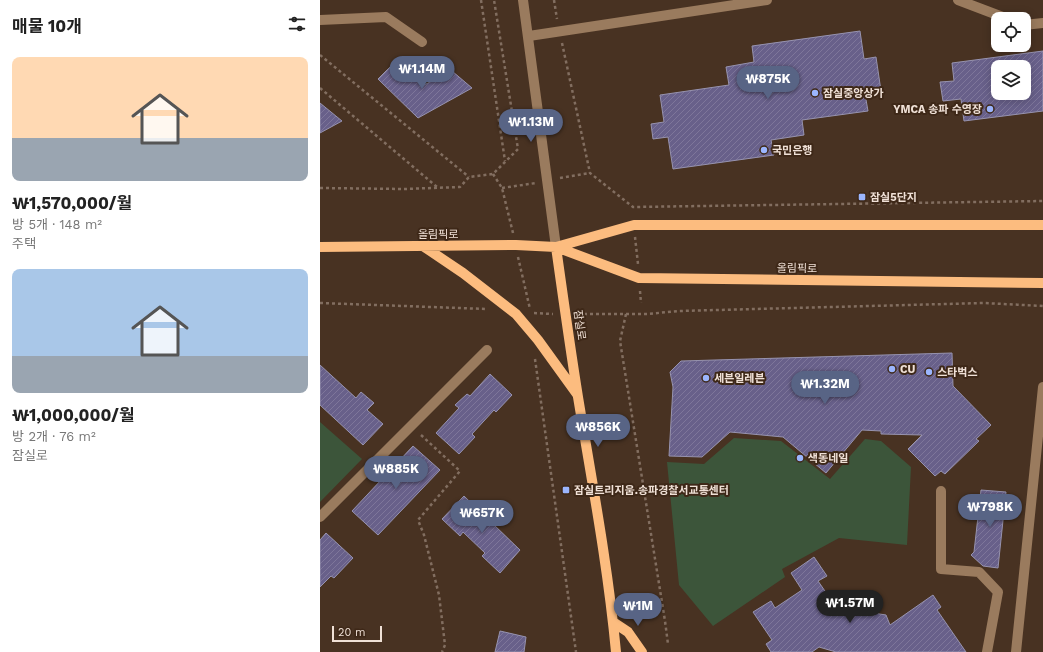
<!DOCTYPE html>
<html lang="ko">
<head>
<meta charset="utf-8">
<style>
  :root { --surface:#fff; --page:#f2f2f2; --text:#222; --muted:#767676; --accent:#586485 }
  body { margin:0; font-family:"Work Sans","Noto Sans KR",sans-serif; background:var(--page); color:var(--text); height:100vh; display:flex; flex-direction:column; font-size:15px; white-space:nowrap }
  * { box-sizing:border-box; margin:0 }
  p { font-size:13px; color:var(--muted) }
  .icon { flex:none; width:22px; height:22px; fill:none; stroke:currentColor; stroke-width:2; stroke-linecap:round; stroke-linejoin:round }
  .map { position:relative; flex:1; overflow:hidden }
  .details { display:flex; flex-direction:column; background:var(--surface); width:320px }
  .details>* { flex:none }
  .tools { position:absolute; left:671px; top:12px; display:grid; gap:8px }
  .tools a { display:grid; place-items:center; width:40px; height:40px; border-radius:8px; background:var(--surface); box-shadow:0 2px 10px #0003; font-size:20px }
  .scale { position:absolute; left:12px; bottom:10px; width:50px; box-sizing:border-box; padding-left:4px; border:2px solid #f0e1d7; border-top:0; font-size:11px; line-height:14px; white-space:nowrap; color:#f0e1d7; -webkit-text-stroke:3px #3e2818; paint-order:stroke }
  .price { position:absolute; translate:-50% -34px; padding:0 9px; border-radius:14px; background:var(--accent); color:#fff; font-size:13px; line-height:26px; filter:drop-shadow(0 1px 2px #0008) }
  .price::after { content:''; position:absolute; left:50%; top:24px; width:12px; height:9px; margin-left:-6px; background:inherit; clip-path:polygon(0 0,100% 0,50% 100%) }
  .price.active { background:#222; color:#fff }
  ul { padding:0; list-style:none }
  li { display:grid; align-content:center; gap:8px; height:212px; padding:0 12px }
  li span { display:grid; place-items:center; height:124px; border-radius:8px; color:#555 }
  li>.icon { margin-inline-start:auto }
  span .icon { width:72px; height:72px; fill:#fffc; stroke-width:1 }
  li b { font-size:17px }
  h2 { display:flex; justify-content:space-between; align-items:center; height:48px; padding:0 12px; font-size:17px }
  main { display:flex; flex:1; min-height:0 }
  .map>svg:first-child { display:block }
</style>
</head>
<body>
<main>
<section class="details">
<h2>매물 10개<svg class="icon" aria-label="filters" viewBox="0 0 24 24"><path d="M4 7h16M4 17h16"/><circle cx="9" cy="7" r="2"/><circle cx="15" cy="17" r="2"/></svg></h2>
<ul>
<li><span style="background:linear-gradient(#ffd9b3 65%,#9aa5b1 0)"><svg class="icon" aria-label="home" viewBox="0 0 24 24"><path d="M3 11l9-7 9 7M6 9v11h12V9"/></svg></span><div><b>₩1,570,000/월</b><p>방 5개 · 148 m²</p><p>주택</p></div></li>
<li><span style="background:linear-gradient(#a9c7e8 70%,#9aa5b1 0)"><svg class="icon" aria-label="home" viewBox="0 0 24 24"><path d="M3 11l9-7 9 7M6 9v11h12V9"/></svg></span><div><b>₩1,000,000/월</b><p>방 2개 · 76 m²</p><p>잠실로</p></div></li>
</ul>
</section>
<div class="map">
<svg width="723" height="652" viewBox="0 0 723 652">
  <defs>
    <pattern id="building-hatch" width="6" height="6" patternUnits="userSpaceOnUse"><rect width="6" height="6" fill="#68608a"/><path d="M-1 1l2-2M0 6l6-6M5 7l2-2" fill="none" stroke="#7e769a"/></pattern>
  </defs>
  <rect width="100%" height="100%" fill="#483222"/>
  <path fill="#3c553a" d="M0,422L42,459L0,502Z
    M414,438L461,441L510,479L545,439L561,441L591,467L587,545L519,538L462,569L465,577L393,626L359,585L347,462L384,464Z"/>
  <path fill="url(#building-hatch)" stroke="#9793af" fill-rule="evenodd" d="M540,31L544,59L556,57L561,91L545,94L548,111L482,120L484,135L451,140L454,155L353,169L348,137L333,139L331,124L344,122L340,95L409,85L406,67L434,62L432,46Z
    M723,51V111L644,121L641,99L623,101L620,82L634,81L632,63ZM678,67H704V93H678Z
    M76,61L102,86L132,71L152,88L98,118L58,79Z
    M0,103L22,121L0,133Z
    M632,353L633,386L671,425L656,439L659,441L625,474L621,471L615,476L588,449L602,435L561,434V431L542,430L506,473L463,437L410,432L382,457L349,456L353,387L350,372L361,361Z
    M0,365L36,398L41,392L54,403L47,410L63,424L43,445L0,405Z
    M170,374L192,395L176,412L174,410L152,434L155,437L139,454L116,433L139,408L135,405L147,394L150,396Z
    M93,446L120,470L58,535L32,511Z
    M661,490L686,492L678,568L663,566L651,555L654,552Z
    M144,496L200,550L180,573L162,556L165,553L143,532L140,536L122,519Z
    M6,533L33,558L14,578L11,576L0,587V540Z
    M494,557L507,576L498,581L516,607L566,615L570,625L613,595L621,607L617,610L646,652H516L499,647L492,652H451L446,644L452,640L433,612L451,601L455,608L482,590L471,573Z
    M180,631L206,637L204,652H175Z"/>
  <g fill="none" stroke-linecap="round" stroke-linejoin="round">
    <path stroke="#826e60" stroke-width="2.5" stroke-dasharray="3 3" stroke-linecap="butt" d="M161,0L185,161
      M234,0L237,19
      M242,43L270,173L313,207L723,201
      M0,55L149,177
      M0,88L117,187
      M173,174L182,188L193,233
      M240,178L270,173
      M0,188L84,189L140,187L149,177L173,174L198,149L174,0
      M182,188L216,183
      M315,237L318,264
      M198,257L210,309
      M320,291L321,303
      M0,303L167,309
      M214,313L233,314
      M258,314H327L359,311L664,303L723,306
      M306,314L300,341L345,621L348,644
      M215,359L256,652
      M101,435L140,471L98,520L104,535L119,595L125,645L122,652"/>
    <path stroke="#9a7b5e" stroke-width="10" d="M203,0L236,247
      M638,0L688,19
      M0,20L66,17L102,42
      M704,25L723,23
      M209,36L447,0
      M621,491V569L659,572L678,592L667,652
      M0,517L167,350
      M696,652L723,387"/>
    <path stroke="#fcbc7f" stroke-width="10" d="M103,246L143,273L196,314L218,340L257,394
      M0,247L196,245L236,247L319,278L723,283
      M236,247L314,225H723
      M236,247C243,297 250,347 258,397C272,482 288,566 296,652
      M293,622L308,632L322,652"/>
  </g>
  <g fill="#9bb5fd" stroke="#3e2818" stroke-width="1.5">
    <circle cx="495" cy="93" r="4"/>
    <circle cx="670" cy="109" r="4"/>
    <circle cx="444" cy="150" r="4"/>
    <rect x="538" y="193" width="8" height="8" rx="2"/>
    <circle cx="572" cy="369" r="4"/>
    <circle cx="609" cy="372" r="4"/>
    <circle cx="386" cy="378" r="4"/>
    <circle cx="480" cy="458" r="4"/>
    <rect x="242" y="486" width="8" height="8" rx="2"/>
  </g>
  <g text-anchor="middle" stroke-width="4" stroke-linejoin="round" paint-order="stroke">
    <g font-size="11" font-weight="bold" fill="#f0e1d7" stroke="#3e2818" text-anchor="start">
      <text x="503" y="97">잠실중앙상가</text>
      <text x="662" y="113" text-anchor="end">YMCA 송파 수영장</text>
      <text x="452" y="154">국민은행</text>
      <text x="550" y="201">잠실5단지</text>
      <text x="580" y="373">CU</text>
      <text x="617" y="376">스타벅스</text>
      <text x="394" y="382">세븐일레븐</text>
      <text x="488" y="462">색동네일</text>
      <text x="254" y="494">잠실트리지움.송파경찰서교통센터</text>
    </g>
    <g font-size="11" fill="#f0e1d7" stroke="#3e2818">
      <text x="118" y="238">올림픽로</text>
      <text transform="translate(477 268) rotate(1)" y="4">올림픽로</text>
      <text transform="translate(260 325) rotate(82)" y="4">잠실로</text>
    </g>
  </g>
</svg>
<div class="tools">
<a><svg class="icon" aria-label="locate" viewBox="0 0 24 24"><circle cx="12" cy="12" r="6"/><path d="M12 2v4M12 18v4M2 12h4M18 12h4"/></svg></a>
<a><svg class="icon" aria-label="layers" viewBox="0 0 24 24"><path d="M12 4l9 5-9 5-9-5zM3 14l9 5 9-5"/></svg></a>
</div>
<div class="scale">20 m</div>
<b class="price" style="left:102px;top:90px">₩1.14M</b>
<b class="price" style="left:448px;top:100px">₩875K</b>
<b class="price" style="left:211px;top:143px">₩1.13M</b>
<b class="price" style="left:505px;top:405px">₩1.32M</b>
<b class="price" style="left:278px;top:448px">₩856K</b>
<b class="price" style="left:76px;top:490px">₩885K</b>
<b class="price" style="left:670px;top:528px">₩798K</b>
<b class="price" style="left:162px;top:534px">₩657K</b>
<b class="price active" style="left:530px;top:624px">₩1.57M</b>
<b class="price" style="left:318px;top:627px">₩1M</b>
</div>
</main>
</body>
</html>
